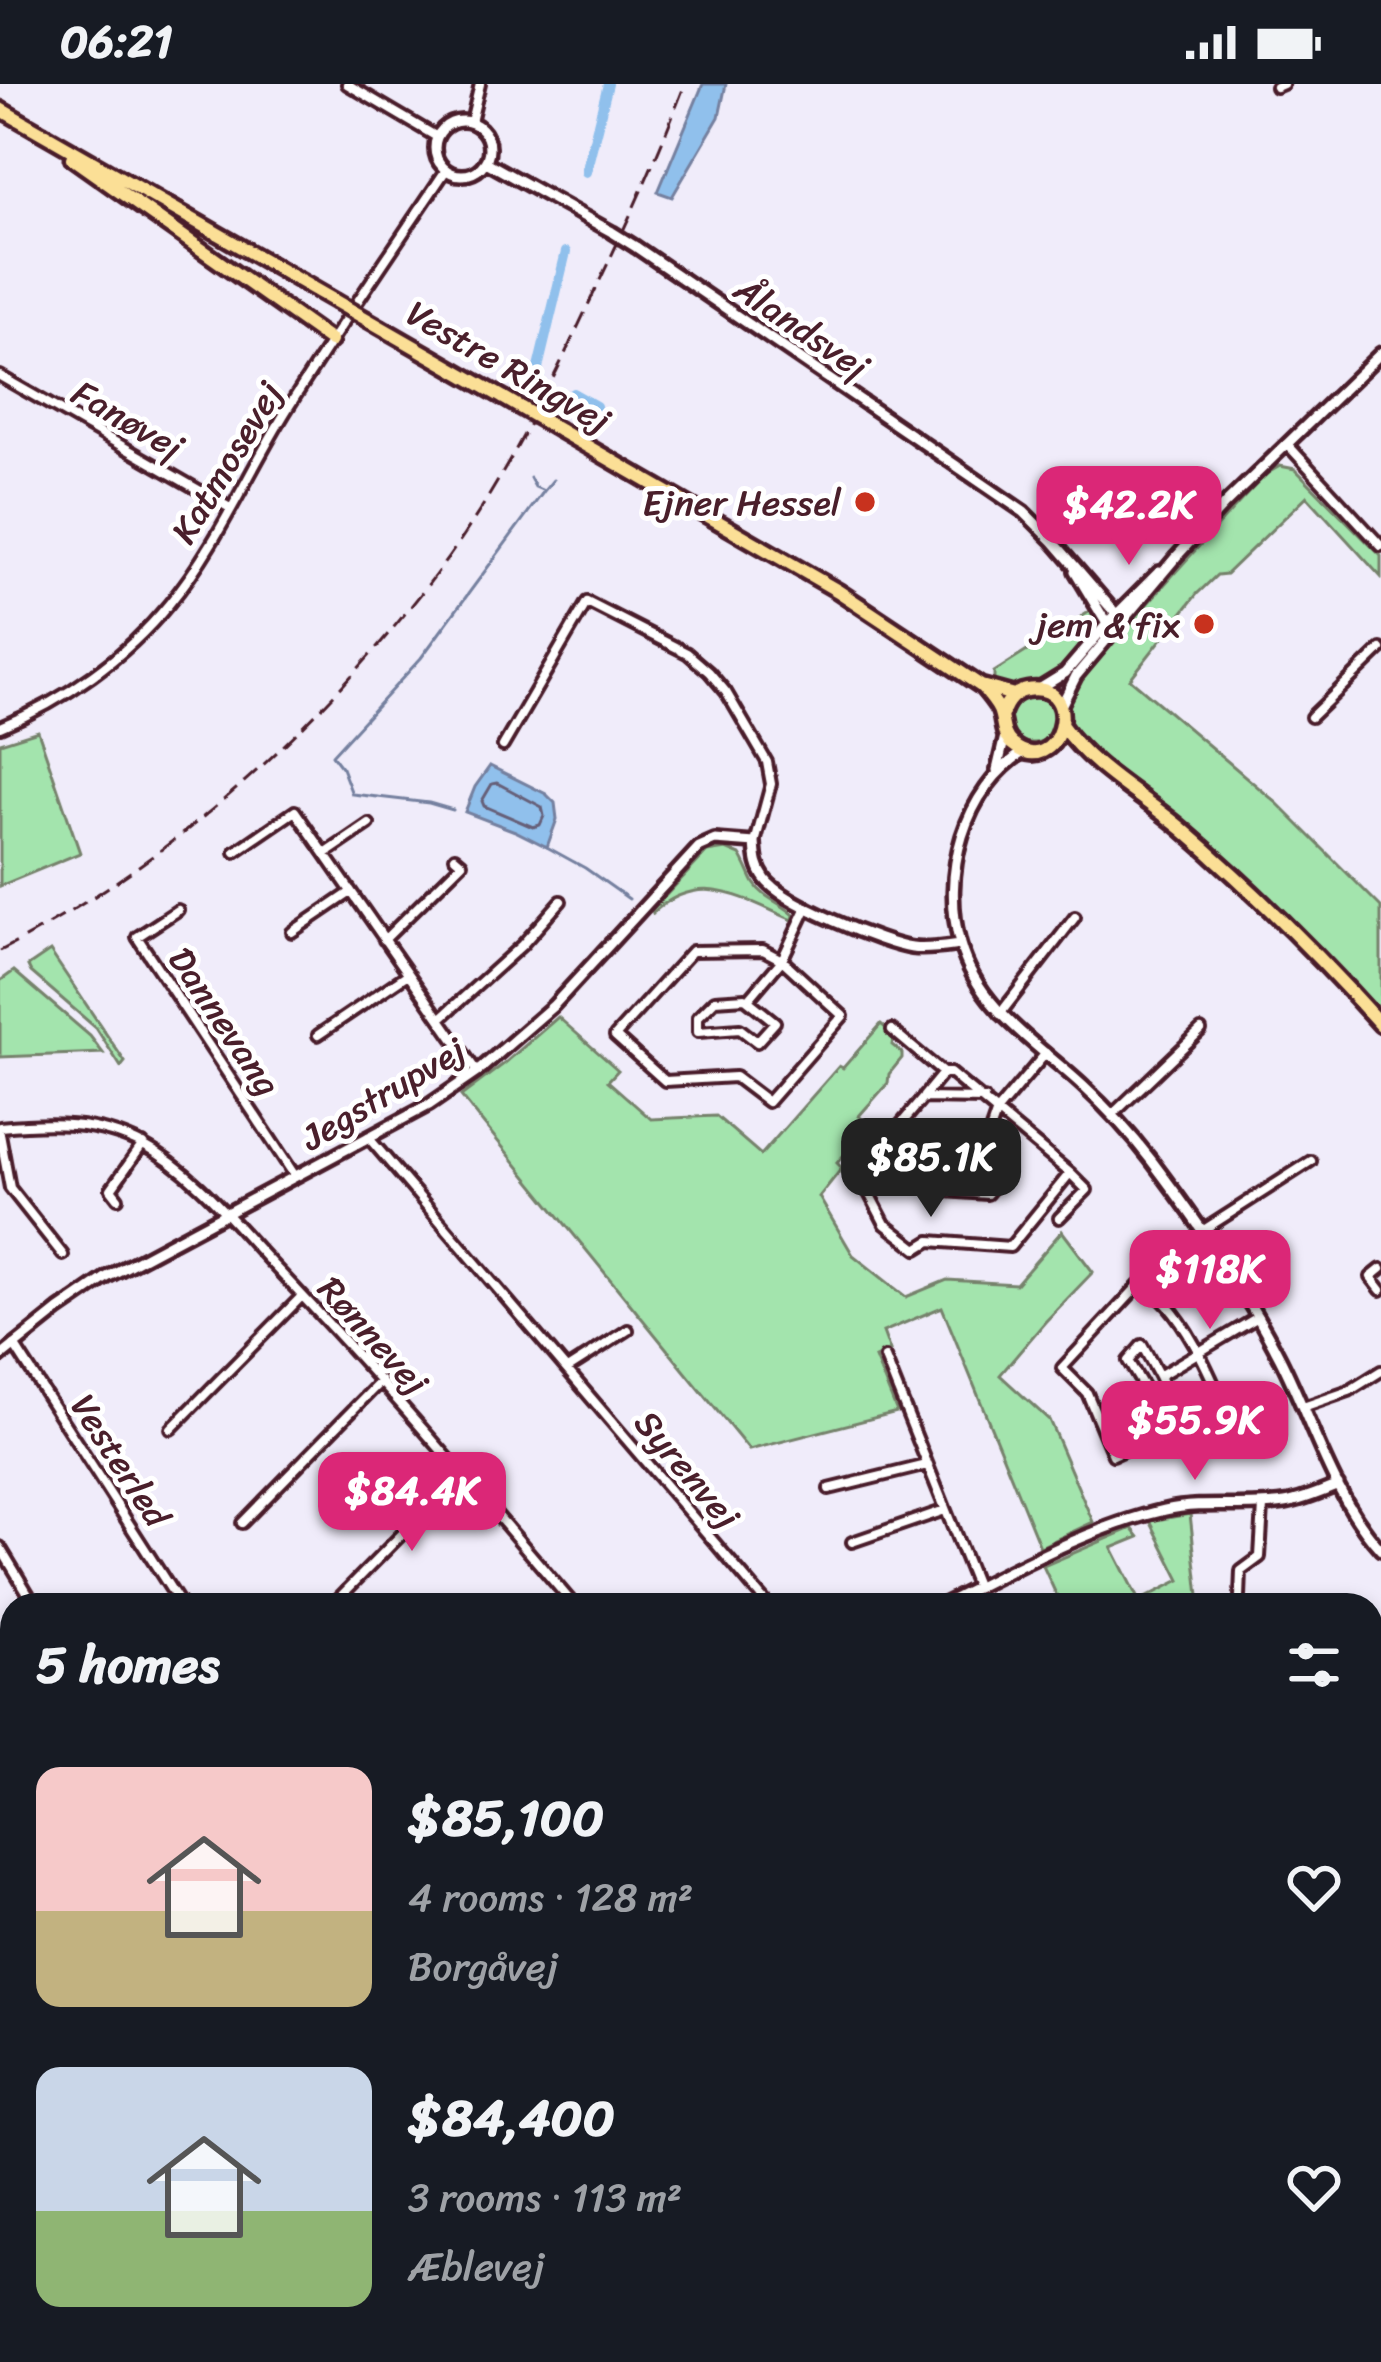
<!DOCTYPE html>
<html lang="en">
<head>
<meta charset="utf-8">
<style>
  :root { --surface:#171b24; --page:#20242c; --text:#f1f3f6; --muted:#9ea1a6; --accent:#db2777 }
  body { margin:0; font-family:Sriracha,sans-serif; background:var(--page); color:var(--text); height:100vh; display:flex; flex-direction:column; font-size:45px; white-space:nowrap }
  * { box-sizing:border-box; margin:0 }
  p { font-size:39px; color:var(--muted) }
  .icon { flex:none; width:66px; height:66px; fill:none; stroke:currentColor; stroke-width:2; stroke-linecap:round; stroke-linejoin:round }
  .map { position:relative; flex:1; overflow:hidden }
  .drawer { position:absolute; left:0px; top:1509px; width:1383px; height:771px; display:flex; flex-direction:column; background:var(--surface); border-radius:36px 36px 0 0; box-shadow:0 6px 18px #0003 }
  .drawer>* { flex:none }
  .price { position:absolute; translate:-50% -102px; padding:0 27px; border-radius:24px; background:var(--accent); color:#fff; font-size:39px; line-height:78px; filter:drop-shadow(0 3px 6px #0008) }
  .price::after { content:''; position:absolute; left:50%; top:72px; width:36px; height:27px; margin-left:-18px; background:inherit; clip-path:polygon(0 0,100% 0,50% 100%) }
  .price.selected { background:#222; color:#fff }
  ul { padding:0; list-style:none }
  li { display:flex; align-items:center; gap:36px; height:300px; padding:0 36px }
  li span { display:grid; place-items:center; flex:none; width:336px; height:240px; border-radius:24px; color:#555 }
  li>.icon { margin-inline-start:auto }
  span .icon { width:144px; height:144px; fill:#fffc; stroke-width:1 }
  li b { font-size:51px }
  h2 { display:flex; justify-content:space-between; align-items:center; height:144px; padding:0 36px; font-size:51px }
  .status { display:flex; justify-content:space-between; align-items:center; height:84px; padding:0 60px; background:var(--surface); direction:ltr }
  .status svg { height:33px; fill:currentColor }
  .map>svg:first-child { display:block }
</style>
</head>
<body>
<div class="status"><b>06:21</b><svg viewBox="0 0 49 12"><path d="M0 12V9h3v3zM5 12V6h3v6zM10 12V3h3v9zM15 12V0h3v12zM26 1h20v11H26zM47 4h2v5h-2z"/></svg></div>
<div class="map">
<svg width="1381" height="2278" viewBox="0 0 1381 2278">
  <rect width="100%" height="100%" fill="#f0ecfa"/>
  <filter id="ink" filterUnits="userSpaceOnUse"><feTurbulence type="fractalNoise" baseFrequency=".00833" numOctaves="2"/><feDisplacementMap in="SourceGraphic" scale="24" xChannelSelector="R" yChannelSelector="G"/><feConvolveMatrix kernelMatrix="1 2 1 2 8 2 1 2 1" color-interpolation-filters="sRGB"/></filter>
  <g filter="url(#ink)">
    <path fill="#a3e4ad" stroke="#76826c" stroke-width="3" d="M1280,382L1295,385L1381,472V493L1307,412L1226,490L1217,491L1197,510L1130,595L1277,719L1381,823V929C1296,837 1208,747 1105,676C1085,662 1064,645 1070,618C1076,595 1099,577 1113,559C1163,501 1214,445 1266,390Z
      M1092,526C1095,534 1097,536 1095,544C1092,559 1057,595 1042,599C1028,603 1009,602 994,599V588Z
      M1009 636a23 23 0 1 1 46 0a23 23 0 1 1-46 0Z
      M38,647L80,769L0,802V659Z
      M726,765L740,771C746,780 749,790 754,799C763,814 782,819 794,831L793,836C743,815 701,785 653,829L652,826L707,768Z
      M50,867L125,978L121,983L96,944L31,888L28,882Z
      M14,887L90,952L103,969L0,973V897Z
      M558,933L618,986L608,997L651,1035L716,1032L761,1071L839,982L843,984L881,940L894,951L892,961L902,969V974L889,990L888,999L859,1032L869,1042L837,1079L842,1084L819,1113L853,1171L906,1213L947,1196L1016,1200L1062,1147L1093,1188L1045,1238L1000,1291L1049,1336L1093,1438L1040,1463L942,1223L883,1248L890,1267L875,1274L897,1328L749,1366L461,1012L505,979Z
      M1190,1430L1200,1521H1061L1043,1482L1132,1444L1139,1453L1112,1464L1139,1517L1180,1496L1150,1437Z
      M662,2268H844L851,2278H648Z"/>
    <path fill="#90c0ec" stroke="#74809f" stroke-width="3" d="M703,0H726L719,33L672,113L658,108Z
      M490,682L546,710L555,719L557,735L547,763L515,747L465,728L475,703Z"/>
    <g fill="none" stroke-linecap="round" stroke-linejoin="round">
      <path stroke="#665f78" stroke-width="3" d="M497,699L542,723L544,732L540,741L533,743L484,722L482,717L492,700Z"/>
      <path stroke="#74809f" stroke-width="3" d="M530,394L535,403L544,407L553,396
        M453,726L429,719L352,710L342,684L332,671L421,574L544,407
        M545,762L585,784L629,815"/>
      <path stroke="#90c0ec" stroke-width="10" d="M586,88L608,0
        M540,291L538,284L566,168
        M573,309L596,322"/>
      <g stroke="#4a1f2b" stroke-width="16">
        <path id="minor" d="M347,0L437,53
          M1276,3L1283,0
          M471,38L480,0
          M0,292L230,424
          M1287,360L1381,462
          M1311,633L1381,565
          M0,643C64,617 125,574 169,520C218,461 248,388 288,324C339,243 393,165 446,86
          M503,662L587,518L687,569L709,588L726,608L767,678L771,700L755,759
          M235,768L295,727L477,988
          M325,770L369,740
          M178,826L137,853L295,1092
          M292,848L351,808
          M384,856L462,779L455,773
          M763,866L782,876L843,932L768,1018L735,993L665,997L615,952L692,867Z
          M745,914L775,938L757,958L740,945L698,948V933L715,916Z
          M748,916L782,876L807,823
          M1000,930L1075,833
          M440,935L522,861L561,817
          M892,946L943,989
          M318,951L408,890
          M924,1012L943,989H950L1070,1089L1087,1106L1059,1134
          M984,1015L923,1014L859,1090L885,1140L917,1165L930,1157L1010,1163L1070,1089
          M1112,1031L1201,946
          M0,1043C49,1038 98,1037 143,1061C196,1089 236,1142 277,1185C380,1293 477,1407 574,1521
          M0,1050L10,1104L63,1171
          M368,1053L768,1521
          M942,1072H973L999,1095L987,1110L931,1106C923,1093 933,1082 942,1072Z
          M980,1077L997,1027L1046,969
          M118,1114L111,1105L143,1060
          M1202,1147L1311,1077
          M1381,1185L1371,1193L1381,1206
          M1140,1200C1181,1217 1214,1298 1230,1338L1180,1361L1137,1360L1113,1371L1087,1309L1062,1284Z
          M14,1261L181,1521
          M885,1274L977,1504
          M567,1285L628,1246
          M1159,1292L1168,1312L1155,1322L1128,1277L1142,1261L1159,1292L1258,1233
          M1303,1323L1349,1307L1381,1287
          M171,1345L302,1212
          M829,1405L927,1381
          M242,1439L381,1297
          M852,1458L945,1426
          M0,1463L35,1521
          M1240,1513L1241,1487L1260,1473L1263,1422
          M332,1521L462,1389
          M1371,1559L1376,1555L1381,1557
          M0,1608L12,1630
          M0,1819L12,1835
          M1371,1865L1381,1876
          M1371,1933L1381,1924
          M1371,2010L1372,2012
          M1371,2025L1381,2015
          M0,2098L12,2090
          M1371,2157L1381,2174
          M565,2268L573,2278
          M1210,2268L1222,2278
          M508,2277L520,2268
          M632,2278L646,2268
          M1147,2278L1155,2268
          M1335,2278L1343,2268"/>
      </g>
      <g stroke="#4a1f2b" stroke-width="18">
        <path id="tertiary" d="M435 64a27 27 0 1 1 54 0a27 27 0 1 1-54 0Z
          M486,78L612,148
          M636,163L1024,428L1053,457L1116,530L1126,534
          M1075,487L1107,540L1112,542
          M1039,605L1065,589L1107,540L1159,488
          M1060,624L1076,592L1176,473L1225,420L1381,269
          M1025,667C963,706 941,791 960,860C978,925 1037,959 1083,1002C1107,1024 1131,1050 1151,1076C1198,1138 1244,1204 1280,1274C1312,1337 1332,1412 1381,1466
          M997,686L1005,652
          M0,1273L59,1226L107,1193L429,1021L477,988L553,922L699,763L715,756L755,759C756,772 756,783 765,795C781,818 883,860 912,864C928,866 945,863 960,861
          M942,1521C1010,1487 1090,1443 1165,1426C1204,1417 1245,1425 1285,1419C1303,1416 1321,1408 1338,1401
          M0,1966L12,1960
          M0,2113L12,2130
          M107,2268L114,2278"/>
      </g>
      <g stroke="#4a1f2b" stroke-width="21">
        <path id="primary" d="M0,25L335,217
          M72,74L331,257
          M368,236L504,314
          M559,346L838,507L981,602L1014,611
          M982,603C988,610 995,618 999,626C1004,638 1001,650 1012,660C1059,700 1088,596 1027,606C1013,608 1006,618 1002,631
          M1063,643C1093,685 1142,711 1182,745C1253,806 1319,872 1381,941"/>
      </g>
      <use href="#minor" stroke="#fff" stroke-width="8"/>
      <use href="#tertiary" stroke="#fff" stroke-width="9"/>
      <use href="#primary" stroke="#fbdf96" stroke-width="12"/>
      <path stroke="#4a1f2b" stroke-width="3" stroke-dasharray="18 9" stroke-linecap="butt" d="M0,867C167,781 312,650 427,502C494,416 544,316 590,217C624,146 657,74 685,0"/>
      <g stroke="#4a1f2b" stroke-width="18" stroke-linecap="butt">
        <path id="tertiary-bridge" d="M612,148L636,163"/>
      </g>
      <g stroke="#4a1f2b" stroke-width="21" stroke-linecap="butt">
        <path id="primary-bridge" d="M335,217L368,236
          M504,314L559,346"/>
      </g>
      <use href="#tertiary-bridge" stroke="#fff" stroke-width="9"/>
      <use href="#primary-bridge" stroke="#fbdf96" stroke-width="12"/>
    </g>
  </g>
  <g fill="#c8321e" stroke="#fff" stroke-width="4.5">
    <circle cx="865" cy="418" r="12"/>
    <circle cx="1204" cy="540" r="12"/>
  </g>
  <g text-anchor="middle" stroke-width="10" stroke-linejoin="round" paint-order="stroke">
    <g font-size="36" fill="#4a1f2b" stroke="#fff">
      <text transform="translate(802 243) rotate(34)" y="13">Ålandsvej</text>
      <text transform="translate(509 282) rotate(30)" y="13">Vestre Ringvej</text>
      <text transform="translate(128 335) rotate(30)" y="13">Fanøvej</text>
      <text transform="translate(226 378) rotate(-59)" y="13">Katmosevej</text>
      <text transform="translate(225 937) rotate(56)" y="13">Dannevang</text>
      <text transform="translate(383 1009) rotate(-31)" y="13">Jegstrupvej</text>
      <text transform="translate(374 1251) rotate(48)" y="13">Rønnevej</text>
      <text transform="translate(121 1376) rotate(57)" y="13">Vesterled</text>
      <text transform="translate(688 1385) rotate(50)" y="13">Syrenvej</text>
    </g>
    <g font-size="36" fill="#4a1f2b" stroke="#fff" text-anchor="end">
      <text x="841" y="431">Ejner Hessel</text>
      <text x="1180" y="553">jem &amp; fix</text>
    </g>
  </g>
</svg>
<b class="price" style="left:1129px;top:484px">$42.2K</b>
<b class="price selected" style="left:931px;top:1136px">$85.1K</b>
<b class="price" style="left:1210px;top:1248px">$118K</b>
<b class="price" style="left:1195px;top:1399px">$55.9K</b>
<b class="price" style="left:412px;top:1470px">$84.4K</b>
<section class="drawer">
<h2>5 homes<svg class="icon" aria-label="filters" viewBox="0 0 24 24"><path d="M4 7h16M4 17h16"/><circle cx="9" cy="7" r="2"/><circle cx="15" cy="17" r="2"/></svg></h2>
<ul>
<li><span style="background:linear-gradient(#f6c9c9 60%,#c2b280 0)"><svg class="icon" aria-label="home" viewBox="0 0 24 24"><path d="M3 11l9-7 9 7M6 9v11h12V9"/></svg></span><div><b>$85,100</b><p>4 rooms · 128 m²</p><p>Borgåvej</p></div><svg class="icon" aria-label="heart" viewBox="0 0 24 24"><path d="M12 20l-8-8c-3-5 5-10 8-4 3-6 11-1 8 4z"/></svg></li>
<li><span style="background:linear-gradient(#c9d6e8 60%,#8fb573 0)"><svg class="icon" aria-label="home" viewBox="0 0 24 24"><path d="M3 11l9-7 9 7M6 9v11h12V9"/></svg></span><div><b>$84,400</b><p>3 rooms · 113 m²</p><p>Æblevej</p></div><svg class="icon" aria-label="heart" viewBox="0 0 24 24"><path d="M12 20l-8-8c-3-5 5-10 8-4 3-6 11-1 8 4z"/></svg></li>
</ul>
</section>
</div>
</body>
</html>
